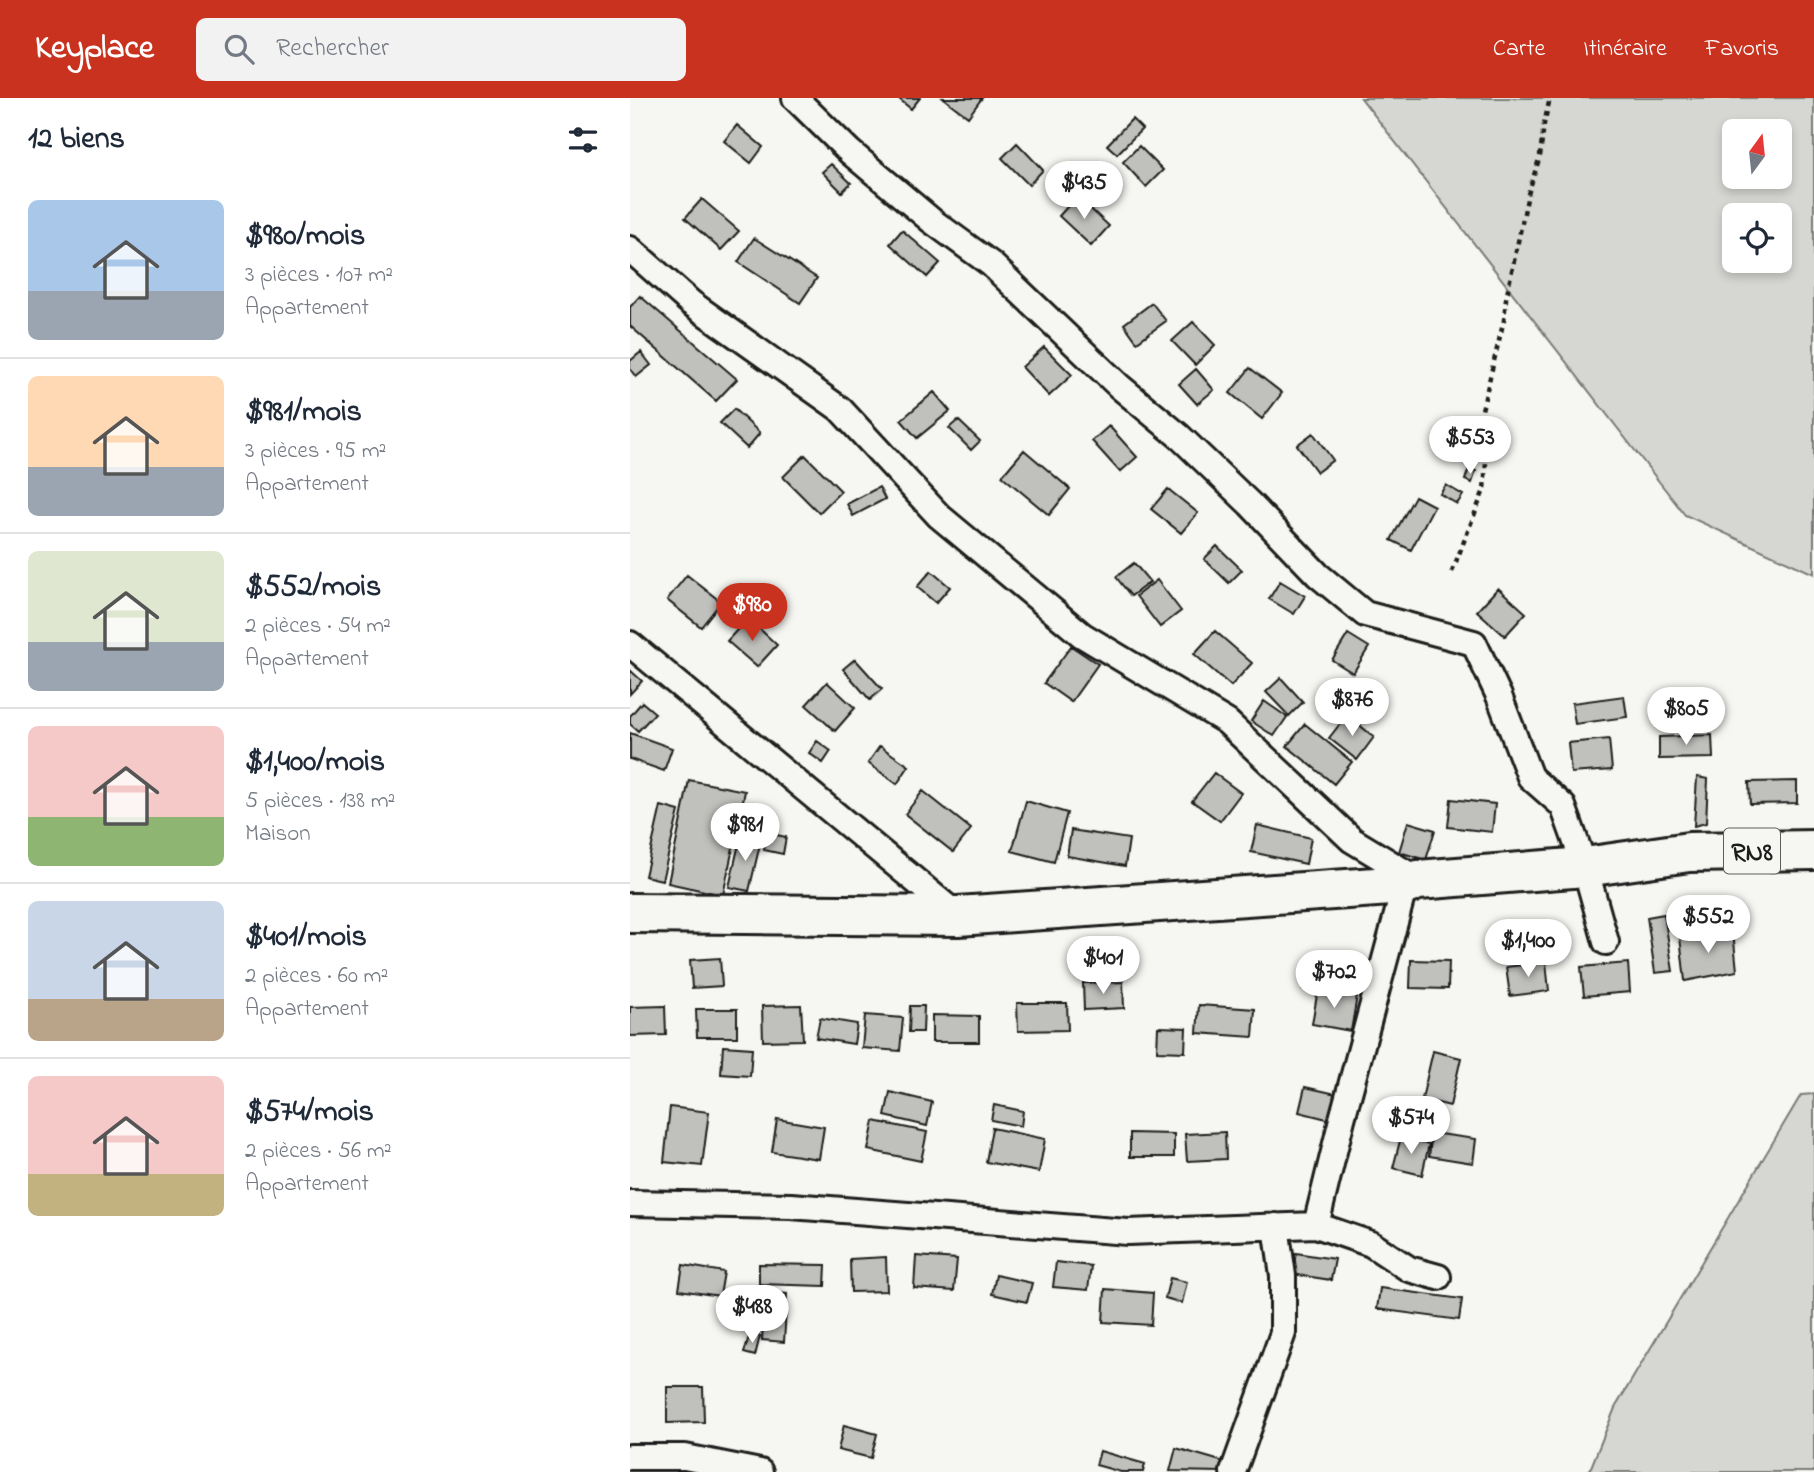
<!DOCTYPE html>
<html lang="fr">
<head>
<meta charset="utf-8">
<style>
  :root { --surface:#fff; --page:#f2f2f3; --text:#1f2937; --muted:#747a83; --line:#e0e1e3; --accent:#c8321e }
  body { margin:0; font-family:"Indie Flower",sans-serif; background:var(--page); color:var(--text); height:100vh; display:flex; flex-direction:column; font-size:26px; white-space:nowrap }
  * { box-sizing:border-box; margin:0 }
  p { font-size:23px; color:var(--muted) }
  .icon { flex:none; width:38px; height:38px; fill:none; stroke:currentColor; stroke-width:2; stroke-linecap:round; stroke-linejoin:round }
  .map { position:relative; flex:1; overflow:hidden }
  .details { display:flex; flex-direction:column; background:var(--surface); width:630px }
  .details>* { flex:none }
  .needle { width:46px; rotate:15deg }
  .fabs { position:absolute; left:1092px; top:21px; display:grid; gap:14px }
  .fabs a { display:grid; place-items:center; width:70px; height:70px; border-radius:10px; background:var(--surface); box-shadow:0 4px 10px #0003; font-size:35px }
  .price { position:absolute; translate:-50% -60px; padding:0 16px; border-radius:24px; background:#fff; color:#222; font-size:23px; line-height:46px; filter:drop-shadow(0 2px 4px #0008) }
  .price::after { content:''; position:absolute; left:50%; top:42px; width:21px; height:16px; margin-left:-10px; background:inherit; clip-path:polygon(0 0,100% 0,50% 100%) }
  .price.selected { background:var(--accent); color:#fff }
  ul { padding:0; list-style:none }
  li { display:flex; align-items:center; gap:21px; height:175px; padding:0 28px }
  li+li { border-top:2px solid var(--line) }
  li span { display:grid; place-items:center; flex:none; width:196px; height:140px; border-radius:10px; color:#555 }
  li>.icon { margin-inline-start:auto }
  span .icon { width:84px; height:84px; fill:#fffc; stroke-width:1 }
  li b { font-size:30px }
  h2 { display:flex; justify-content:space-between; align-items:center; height:84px; padding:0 28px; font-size:30px }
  header { display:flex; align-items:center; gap:42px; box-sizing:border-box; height:98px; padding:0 35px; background:var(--accent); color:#fff }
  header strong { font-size:33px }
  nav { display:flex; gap:38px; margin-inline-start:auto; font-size:24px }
  .search { width:490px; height:63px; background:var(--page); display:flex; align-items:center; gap:18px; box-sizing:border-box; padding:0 24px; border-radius:10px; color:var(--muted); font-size:26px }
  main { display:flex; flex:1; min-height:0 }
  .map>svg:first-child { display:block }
</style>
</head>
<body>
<header>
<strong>Keyplace</strong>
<div class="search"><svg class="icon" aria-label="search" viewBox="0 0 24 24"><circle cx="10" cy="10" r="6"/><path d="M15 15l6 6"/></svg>Rechercher</div>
<nav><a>Carte</a><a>Itinéraire</a><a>Favoris</a></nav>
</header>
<main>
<section class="details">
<h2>12 biens<svg class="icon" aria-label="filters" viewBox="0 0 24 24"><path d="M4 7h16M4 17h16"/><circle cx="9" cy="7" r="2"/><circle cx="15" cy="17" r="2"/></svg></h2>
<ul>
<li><span style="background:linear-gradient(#a9c7e8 65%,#9aa5b1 0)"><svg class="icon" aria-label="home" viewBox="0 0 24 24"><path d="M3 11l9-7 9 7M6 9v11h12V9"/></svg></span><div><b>$980/mois</b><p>3 pièces · 107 m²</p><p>Appartement</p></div></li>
<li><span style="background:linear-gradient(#ffd9b3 65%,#9aa5b1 0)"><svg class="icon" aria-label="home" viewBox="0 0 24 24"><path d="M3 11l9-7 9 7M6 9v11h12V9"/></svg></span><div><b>$981/mois</b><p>3 pièces · 95 m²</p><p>Appartement</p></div></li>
<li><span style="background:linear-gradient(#dfe7d0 65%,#9aa5b1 0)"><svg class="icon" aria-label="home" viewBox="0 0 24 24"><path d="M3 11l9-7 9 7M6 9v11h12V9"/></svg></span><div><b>$552/mois</b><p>2 pièces · 54 m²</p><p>Appartement</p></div></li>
<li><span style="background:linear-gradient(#f6c9c9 65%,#8fb573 0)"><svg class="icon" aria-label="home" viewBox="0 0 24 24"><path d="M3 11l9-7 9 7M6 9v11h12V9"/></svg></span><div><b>$1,400/mois</b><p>5 pièces · 138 m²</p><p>Maison</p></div></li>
<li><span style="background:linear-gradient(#c9d6e8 70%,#b9a48a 0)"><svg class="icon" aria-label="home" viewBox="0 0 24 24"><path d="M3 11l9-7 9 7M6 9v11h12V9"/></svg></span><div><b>$401/mois</b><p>2 pièces · 60 m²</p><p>Appartement</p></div></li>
<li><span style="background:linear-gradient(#f6c9c9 70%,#c2b280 0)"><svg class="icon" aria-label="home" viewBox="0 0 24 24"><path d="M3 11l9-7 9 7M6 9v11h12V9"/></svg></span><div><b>$574/mois</b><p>2 pièces · 56 m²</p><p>Appartement</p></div></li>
</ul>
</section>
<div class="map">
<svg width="1184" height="1374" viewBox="0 0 1184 1374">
  <rect width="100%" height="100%" fill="#f6f6f2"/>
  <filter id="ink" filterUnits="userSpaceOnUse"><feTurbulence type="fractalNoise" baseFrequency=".0143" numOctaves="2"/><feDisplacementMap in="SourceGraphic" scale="14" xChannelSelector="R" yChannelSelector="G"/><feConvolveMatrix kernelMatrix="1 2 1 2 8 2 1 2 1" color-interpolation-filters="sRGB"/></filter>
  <g filter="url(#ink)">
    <path fill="#d6d6d2" stroke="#797977" stroke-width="2" fill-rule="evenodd" d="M731,0H1184V476L1055,417ZM1104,33H1150V79H1104ZM1104,117H1150V163H1104Z
      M1184,996V1374H959L985,1310L1171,997Z"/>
    <path fill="#c0c0bd" stroke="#1c1c1c" stroke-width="2" d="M268,0H290L281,11Z
      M313,0H352L338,19Z
      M502,21L512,31L487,56L477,47Z
      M107,27L133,49L121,65L94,43Z
      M387,45L413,72L399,87L372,60Z
      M509,48L533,72L516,89L493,64Z
      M201,66L221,85L212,94L192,74Z
      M447,98L479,128L461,148L429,118Z
      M72,101L109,133L91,152L55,120Z
      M272,132L310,165L297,179L260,146Z
      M124,140L187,180L170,205L108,164Z
      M10,198L107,281L86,303L0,228V209Z
      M522,205L536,223L507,244L494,226Z
      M563,224L585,247L565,267L542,243Z
      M414,249L442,277L419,298L392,269Z
      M11,254L21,267L6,279L0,271V263Z
      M620,270L652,295L632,321L600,295Z
      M566,271L584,292L567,306L549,286Z
      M304,294L320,313L287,340L271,322Z
      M104,311L130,335L117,350L90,325Z
      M328,322L350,343L341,352L319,330Z
      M479,328L507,359L490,374L462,343Z
      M683,335L703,362L687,374L667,347Z
      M394,352L440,391L419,417L372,378Z
      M175,357L211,393L189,415L153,379Z
      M839,370L846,373L842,385L835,382Z
      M816,387L833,397L827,406L810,396Z
      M249,389L255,401L223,418L217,406Z
      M538,391L568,415L551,435L521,411Z
      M785,398L804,408L781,452L761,442Z
      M587,448L612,472L599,485L574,461Z
      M504,465L520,484L501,498L486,479Z
      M301,473L320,489L306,505L287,489Z
      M57,477L91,504L71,529L37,502Z
      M527,482L551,513L530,529L506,498Z
      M650,483L675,498L664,516L639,501Z
      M868,490L896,515L875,538L847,513Z
      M118,520L147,547L127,569L97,543Z
      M585,533L622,565L601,588L564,556Z
      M718,536L739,549L723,575L702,562Z
      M441,548L468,566L441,604L414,585Z
      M225,561L252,591L240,602L213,571Z
      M0,572L12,583L0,596Z
      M651,580L673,604L659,618L636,594Z
      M197,584L225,610L205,633L176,607Z
      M994,598L997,619L945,626L942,605Z
      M634,603L657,619L644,638L621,623Z
      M12,604L25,615L8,633L0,626V618Z
      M717,617L744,639L727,662L699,640Z
      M675,626L722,664L704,686L657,648Z
      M0,635L42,650L34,673L0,661Z
      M1082,637L1083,660L1029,661V639Z
      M979,641L982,672L941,675L938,645Z
      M187,643L201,653L193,665L179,655Z
      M250,648L279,668L267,686L238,665Z
      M584,675L611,695L590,723L562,703Z
      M1067,679L1078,681L1076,725L1064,728Z
      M59,682L115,693L93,797L38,785Z
      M1167,683V705L1120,706L1119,684Z
      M293,693L341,731L323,754L275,716Z
      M821,701L865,706L862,734L818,729Z
      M396,703L437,715L424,764L382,753Z
      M31,708L49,713L32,782L15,778Z
      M778,724L805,732L796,762L769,754Z
      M627,727L681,740L676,766L621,754Z
      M441,732L499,741L495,768L437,758Z
      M137,735L156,739L153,756L134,752Z
      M111,737L131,742L119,793L99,789Z
      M1034,816L1043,873L1025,875L1017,819Z
      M1103,833L1107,873L1055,883L1050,839Z
      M90,860L92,888L62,890L60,862Z
      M781,862L819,863L818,891L780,890Z
      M916,864L919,893L880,898L876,869Z
      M998,865L1000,894L954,898L951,869Z
      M714,868L715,888L673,891L672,870Z
      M493,884L494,910L454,912L453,885Z
      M688,891L727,898L721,933L682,926Z
      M387,905H437L438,932L388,933Z
      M171,907L173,942L133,943L132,908Z
      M569,907L625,911L623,939L567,935Z
      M35,908L36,937L0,938V909Z
      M280,908H294L293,934H279Z
      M66,911H107V939H67Z
      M235,917L273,920L270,953L232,950Z
      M302,917L349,918V944H302Z
      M190,920L227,926L224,946L186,940Z
      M528,929L556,930L555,954L527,953Z
      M93,948L122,950L120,978L91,976Z
      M803,953L831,960L820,1008L792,1001Z
      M675,989L715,998L709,1024L669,1014Z
      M260,994L302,1004L297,1028L255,1018Z
      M364,1007L393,1013L391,1028L361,1022Z
      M40,1009L79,1014L72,1068L34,1064Z
      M147,1021L194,1029L189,1061L142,1054Z
      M244,1023L297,1034L291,1063L238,1052Z
      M362,1030L415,1041L409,1074L356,1064Z
      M595,1034L596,1061L557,1063L555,1036Z
      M500,1035L544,1036V1059H500Z
      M802,1035L846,1041L843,1065L799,1058Z
      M771,1039L799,1046L792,1077L763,1070Z
      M666,1155L705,1161L701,1182L662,1176Z
      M286,1158L327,1161L324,1193L284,1190Z
      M256,1159L257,1193L221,1194L220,1161Z
      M426,1164L461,1168L458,1192L423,1189Z
      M129,1166L196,1167L195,1188L129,1186Z
      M53,1167L94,1174L90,1198L49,1192Z
      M366,1177L402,1185L397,1204L362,1196Z
      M540,1180L557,1184L552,1205L535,1200Z
      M750,1190L832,1201L829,1222L747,1211Z
      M475,1191L523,1195L521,1227L473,1224Z
      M135,1194L157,1196L154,1244L132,1242Z
      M120,1235L130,1238L125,1258L114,1255Z
      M37,1289H73L74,1324L37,1325Z
      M214,1327L247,1336L241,1360L208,1352Z
      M546,1350L594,1364L592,1374L540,1373Z
      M470,1353L515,1366L513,1374H491L466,1367Z"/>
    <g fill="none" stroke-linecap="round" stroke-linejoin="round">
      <g stroke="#1c1c1c" stroke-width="30">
        <path id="minor" d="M165,0L220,54L302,123L361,166L489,288L549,338L620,406L688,477L735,516L844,545L869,598L900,679L933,708L955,769L976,844
          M0,151L61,205L210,311L309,418L452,537L597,624L722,742L788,782
          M0,546L328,818
          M0,1105L161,1108L498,1134L686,1127L712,1021L775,787
          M686,1127L741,1146L779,1171L808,1179
          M0,1359H55L130,1374
          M603,1374L653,1235V1178L646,1128"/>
      </g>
      <g stroke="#1c1c1c" stroke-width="44">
        <path id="primary" d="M0,815L328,818L775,787L788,782L955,769L1059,754L1184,752"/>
      </g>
      <path stroke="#1c1c1c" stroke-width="4.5" stroke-dasharray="5 5" stroke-linecap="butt" d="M822,474L854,392L856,364L849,342L850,320L874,222L876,201L898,96L910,58L914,26L920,0"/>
      <use href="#minor" stroke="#f6f6f2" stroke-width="24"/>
      <use href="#primary" stroke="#f6f6f2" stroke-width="38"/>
    </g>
  </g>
  <g text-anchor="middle" stroke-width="5" stroke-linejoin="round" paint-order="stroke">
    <rect fill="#f6f6f2" stroke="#5d5d5c" stroke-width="2" x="1094" y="730.5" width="56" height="45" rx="5"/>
    <g font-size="26" font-weight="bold" fill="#1c1c1c">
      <text x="1122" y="762">RN8</text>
    </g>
  </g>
</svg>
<div class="fabs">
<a><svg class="needle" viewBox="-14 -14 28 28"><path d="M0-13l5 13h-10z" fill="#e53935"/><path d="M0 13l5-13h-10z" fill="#747a83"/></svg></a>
<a><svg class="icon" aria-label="locate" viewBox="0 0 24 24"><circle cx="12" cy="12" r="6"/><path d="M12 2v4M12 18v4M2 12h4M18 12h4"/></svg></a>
</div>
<b class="price" style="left:454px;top:123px">$435</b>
<b class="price" style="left:840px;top:378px">$553</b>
<b class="price selected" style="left:122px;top:545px">$980</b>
<b class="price" style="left:722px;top:640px">$876</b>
<b class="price" style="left:1056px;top:649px">$805</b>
<b class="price" style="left:115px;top:765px">$981</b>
<b class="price" style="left:1078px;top:857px">$552</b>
<b class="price" style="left:898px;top:881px">$1,400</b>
<b class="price" style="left:473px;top:898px">$401</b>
<b class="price" style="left:704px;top:912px">$702</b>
<b class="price" style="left:781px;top:1058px">$574</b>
<b class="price" style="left:122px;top:1247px">$488</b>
</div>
</main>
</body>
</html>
